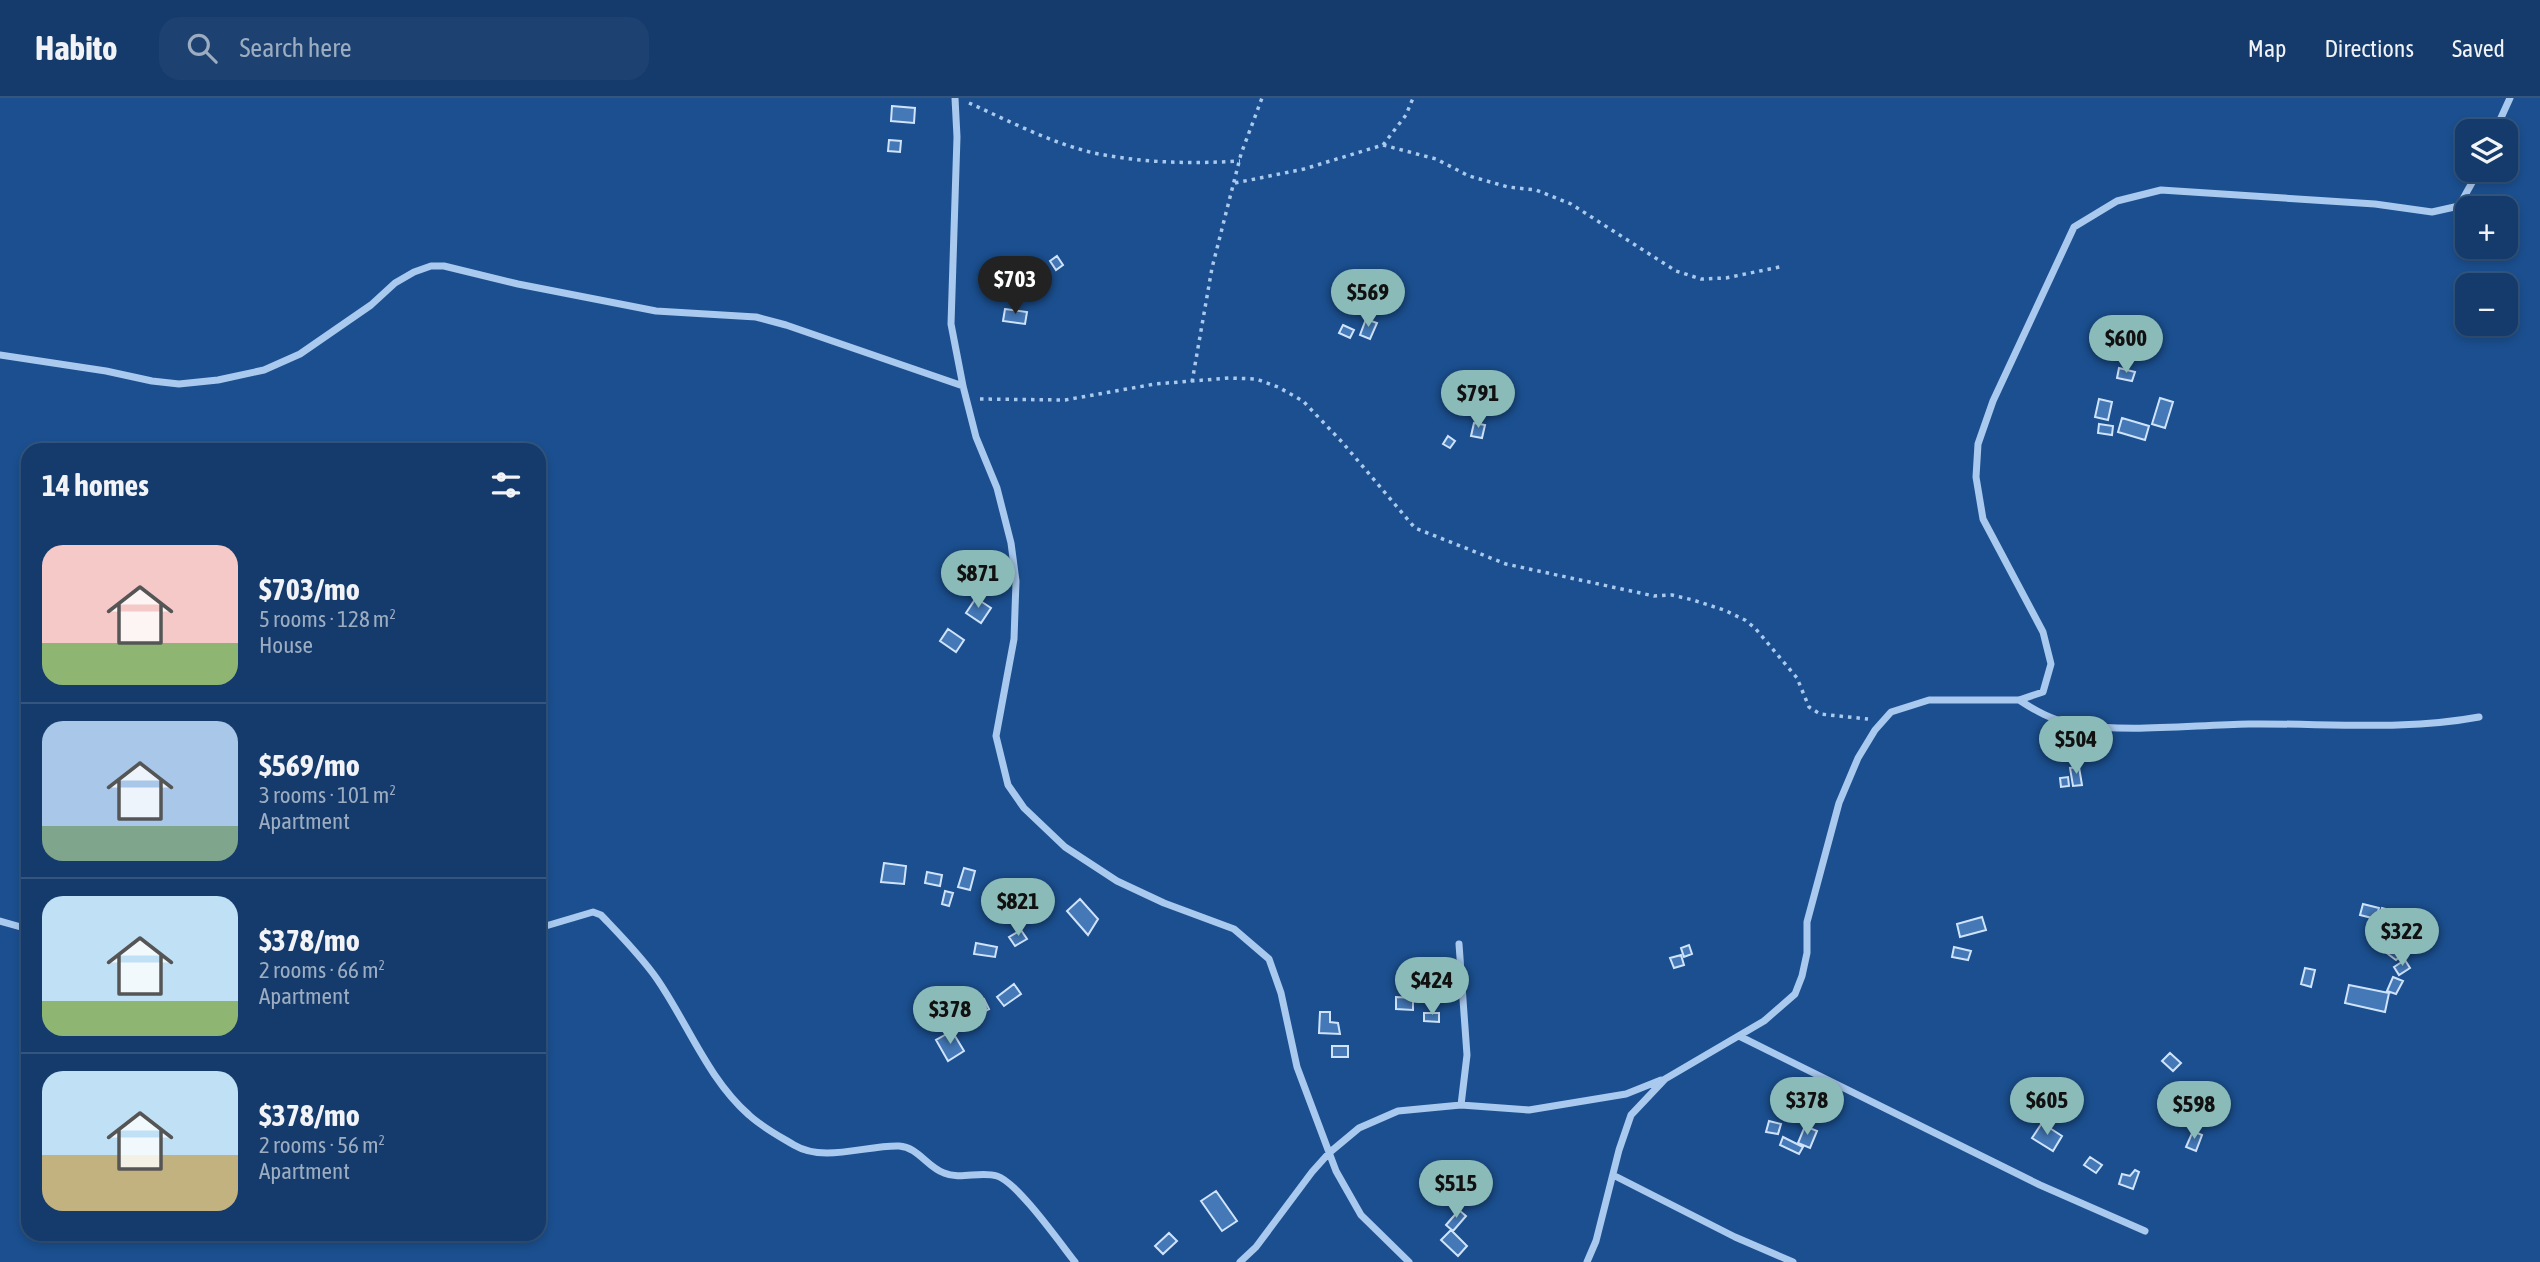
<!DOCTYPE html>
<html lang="en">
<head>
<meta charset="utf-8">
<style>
  :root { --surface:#143b6b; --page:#1d4271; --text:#f1f3f6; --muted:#9dadc1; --line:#33557e; --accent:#8bbbb9 }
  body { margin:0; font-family:"Asap Condensed",sans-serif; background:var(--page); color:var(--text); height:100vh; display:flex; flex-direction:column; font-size:26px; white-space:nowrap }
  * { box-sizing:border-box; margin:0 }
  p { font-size:23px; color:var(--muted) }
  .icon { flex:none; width:38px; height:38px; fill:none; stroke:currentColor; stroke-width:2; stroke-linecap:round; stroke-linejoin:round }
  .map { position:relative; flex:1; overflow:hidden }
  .side { position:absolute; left:21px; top:345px; width:525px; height:798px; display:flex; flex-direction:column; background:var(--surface); border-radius:21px; box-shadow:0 4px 10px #0003,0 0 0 2px var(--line) }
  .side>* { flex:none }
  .fabs { position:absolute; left:2455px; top:21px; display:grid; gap:14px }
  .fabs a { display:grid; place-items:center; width:63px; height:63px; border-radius:14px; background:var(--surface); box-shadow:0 4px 10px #0003,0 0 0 2px var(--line); font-size:35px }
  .price { position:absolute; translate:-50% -60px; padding:0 16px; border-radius:24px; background:var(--accent); color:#111; font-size:23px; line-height:46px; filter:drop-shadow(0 2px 4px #0008) }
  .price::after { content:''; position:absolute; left:50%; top:42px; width:21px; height:16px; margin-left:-10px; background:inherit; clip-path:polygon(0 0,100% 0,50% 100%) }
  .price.active { background:#222; color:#fff }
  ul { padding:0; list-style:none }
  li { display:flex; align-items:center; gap:21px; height:175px; padding:0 21px }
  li+li { border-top:2px solid var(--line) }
  li span { display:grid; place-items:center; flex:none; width:196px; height:140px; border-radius:21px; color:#555 }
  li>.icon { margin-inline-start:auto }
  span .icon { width:84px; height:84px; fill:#fffc; stroke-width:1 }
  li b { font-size:30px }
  h2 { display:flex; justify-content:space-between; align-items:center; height:84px; padding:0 21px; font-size:30px }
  header { display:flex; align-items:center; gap:42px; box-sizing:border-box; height:98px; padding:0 35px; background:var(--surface); border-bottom:2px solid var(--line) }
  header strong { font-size:33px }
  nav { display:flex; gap:38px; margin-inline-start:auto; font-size:24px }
  .search { width:490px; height:63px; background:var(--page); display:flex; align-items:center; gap:18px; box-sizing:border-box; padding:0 24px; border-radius:21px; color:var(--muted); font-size:26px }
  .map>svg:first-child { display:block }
</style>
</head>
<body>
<header>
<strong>Habito</strong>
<div class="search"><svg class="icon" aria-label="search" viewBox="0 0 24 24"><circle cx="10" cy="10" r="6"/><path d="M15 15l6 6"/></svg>Search here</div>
<nav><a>Map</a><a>Directions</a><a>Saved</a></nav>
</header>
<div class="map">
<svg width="2540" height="1164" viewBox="0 0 2540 1164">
  <rect width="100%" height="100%" fill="#1b4f8f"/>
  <path fill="#4478b7" stroke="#cfe3fa" stroke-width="2" d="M892,8L915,10L914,25L891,23Z
    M889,42L901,43L900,54L888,53Z
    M1057,158L1063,167L1056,172L1050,163Z
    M998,182L1005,189L998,196L991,189Z
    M1005,211L1027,214L1025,226L1003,223Z
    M1366,221L1377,225L1370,241L1360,237Z
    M1343,227L1354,232L1350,240L1339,235Z
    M2119,270L2135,274L2132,283L2117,280Z
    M1456,283L1465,291L1456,302L1446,294Z
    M1465,298L1471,304L1467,310L1459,304Z
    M2160,300L2173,304L2165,330L2152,326Z
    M2099,301L2112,304L2108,322L2095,319Z
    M2122,320L2149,328L2145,342L2118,334Z
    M1474,325L1485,327L1482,340L1471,338Z
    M2099,326L2113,328L2112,337L2098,335Z
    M1448,338L1455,343L1450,350L1443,346Z
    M976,500L991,510L981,525L966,515Z
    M948,531L964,542L956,554L940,543Z
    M2079,669L2082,687L2073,688L2070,670Z
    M2068,679L2069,688L2061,689L2060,680Z
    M884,765L906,768L904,786L881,784Z
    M964,770L975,773L970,792L958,789Z
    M927,774L942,777L940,788L925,785Z
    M1041,788L1048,794L1036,806L1029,799Z
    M945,793L953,795L949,808L942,806Z
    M1080,801L1098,821L1088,837L1067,813Z
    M1026,806L1031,814L1018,823L1013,814Z
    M2363,806L2379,810L2376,821L2360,817Z
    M2382,810L2396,814L2392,825L2378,821Z
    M1982,819L1986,832L1960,839L1957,826Z
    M1021,832L1027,841L1015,848L1009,839Z
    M976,845L997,849L995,859L974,856Z
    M2390,845L2403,856L2396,862L2384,853Z
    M1689,847L1692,856L1684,859L1681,850Z
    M1954,849L1971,853L1968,862L1952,859Z
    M1681,857L1684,867L1674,870L1670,860Z
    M2405,862L2410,870L2399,877L2394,869Z
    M1430,870L1446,874L1443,885L1427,881Z
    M2305,870L2315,872L2311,889L2301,886Z
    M2393,879L2403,883L2396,896L2387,893Z
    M1014,886L1021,896L1004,908L997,899Z
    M2349,887L2389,895L2385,914L2345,905Z
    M1396,899L1413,900V912L1396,911Z
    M984,901L989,911L982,915L976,905Z
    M1320,914H1330V924L1338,925L1340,936L1319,935Z
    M1424,915H1439V924L1424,923Z
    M952,933L964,953L948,963L936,942Z
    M1332,948H1348V959H1332Z
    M2170,955L2181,965L2173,973L2162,963Z
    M2069,996L2079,1002L2075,1009L2067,1004Z
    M2049,1001L2059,1008L2049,1021L2040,1014Z
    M1769,1023L1781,1026L1778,1036L1766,1034Z
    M2042,1025L2062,1038L2053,1053L2032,1040Z
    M1805,1028L1817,1033L1810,1050L1798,1045Z
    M2193,1033L2202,1037L2196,1053L2186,1049Z
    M1783,1039L1803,1049L1799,1056L1780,1047Z
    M2090,1059L2102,1067L2096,1075L2084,1067Z
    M2135,1072L2139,1074L2133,1091L2119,1086L2122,1076L2130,1078Z
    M1216,1093L1237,1123L1222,1133L1201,1103Z
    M1459,1112L1466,1118L1453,1133L1446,1127Z
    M1451,1132L1467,1148L1458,1158L1441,1142Z
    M1169,1135L1177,1143L1163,1156L1155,1148Z"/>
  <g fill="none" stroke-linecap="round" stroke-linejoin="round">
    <path stroke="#a9c9ee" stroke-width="3.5" stroke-dasharray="3.5 5" stroke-linecap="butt" d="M969,5C1009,23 1051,45 1094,55C1143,65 1190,66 1240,63
      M1383,47L1406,17L1413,0
      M1235,85L1304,71L1383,47L1436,61L1469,78L1508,89L1536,92L1571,106L1676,173L1701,181L1726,180L1784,168
      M1192,284L1212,170L1241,56L1262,0
      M980,301L1065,302L1155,286L1229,280L1256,281L1278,289L1303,303L1342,344L1415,430L1506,466L1654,498L1672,497L1693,502L1724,512L1745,522L1755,530L1797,580L1809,609L1820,616L1868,621"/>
    <path stroke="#a9c9ee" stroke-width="7" d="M955,0L957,39L951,226L963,288L976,339L997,390L1011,445L1016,483L1014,541L996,638L1008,687L1024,710L1065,749L1117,783L1164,805L1234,831L1269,861L1281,895L1297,969L1336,1073L1361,1117L1409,1164
      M2495,33L2510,0
      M0,257L106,273L152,283L179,286L218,282L264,272L300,256L371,207L395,185L414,174L431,168H444L518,186L656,213L756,219L786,227L963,288
      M2019,602C2036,613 2052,622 2072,626C2130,635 2190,627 2249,626C2325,625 2404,633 2479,619
      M0,823L28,831
      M539,830L593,814L601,817C620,837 641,858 657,881C688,926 708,981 749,1017C762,1029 779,1038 794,1047C824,1065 866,1047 899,1048C918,1049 927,1069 944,1075C960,1082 980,1073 997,1078C1017,1084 1060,1145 1075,1164
      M1459,846L1467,957L1461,1007
      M1739,938L2040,1087L2145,1133
      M1613,1077L1735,1139L1793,1164
      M1240,1164L1256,1149L1312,1074L1329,1055L1359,1030L1398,1013L1461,1007L1529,1012L1626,996L1661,982
      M1587,1164L1596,1143L1619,1052L1631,1017L1665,981L1764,923L1795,896L1802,878L1807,855V824L1839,705L1858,660L1875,632L1891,614L1929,602H2019L2043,594L2051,566L2043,534L1983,421L1976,379L1978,346L1993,303L2074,129L2117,103L2161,92L2375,106L2432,114L2459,108L2479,72"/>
  </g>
</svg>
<div class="fabs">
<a><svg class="icon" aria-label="layers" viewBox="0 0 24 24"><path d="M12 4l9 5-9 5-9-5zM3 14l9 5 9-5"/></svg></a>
<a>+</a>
<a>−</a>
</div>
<b class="price active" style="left:1015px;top:218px">$703</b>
<b class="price" style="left:1368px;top:231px">$569</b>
<b class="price" style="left:2126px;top:277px">$600</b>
<b class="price" style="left:1478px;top:332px">$791</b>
<b class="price" style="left:978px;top:512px">$871</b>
<b class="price" style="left:2076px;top:678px">$504</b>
<b class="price" style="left:1018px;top:840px">$821</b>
<b class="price" style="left:2402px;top:870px">$322</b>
<b class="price" style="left:1432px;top:919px">$424</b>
<b class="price" style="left:950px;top:948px">$378</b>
<b class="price" style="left:1807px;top:1039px">$378</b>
<b class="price" style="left:2047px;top:1039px">$605</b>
<b class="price" style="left:2194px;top:1043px">$598</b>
<b class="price" style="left:1456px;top:1122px">$515</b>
<section class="side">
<h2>14 homes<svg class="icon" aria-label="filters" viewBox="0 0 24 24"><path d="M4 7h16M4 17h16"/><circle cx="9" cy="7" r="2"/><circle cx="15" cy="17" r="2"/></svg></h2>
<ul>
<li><span style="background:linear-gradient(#f6c9c9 70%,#8fb573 0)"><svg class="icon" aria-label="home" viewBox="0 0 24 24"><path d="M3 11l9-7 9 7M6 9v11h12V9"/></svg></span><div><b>$703/mo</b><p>5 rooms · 128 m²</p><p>House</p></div></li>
<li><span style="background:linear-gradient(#a9c7e8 75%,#7fa58c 0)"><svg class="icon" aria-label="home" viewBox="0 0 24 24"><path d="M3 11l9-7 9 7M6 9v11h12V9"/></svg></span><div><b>$569/mo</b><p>3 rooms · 101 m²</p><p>Apartment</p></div></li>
<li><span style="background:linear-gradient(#bfe0f5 75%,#8fb573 0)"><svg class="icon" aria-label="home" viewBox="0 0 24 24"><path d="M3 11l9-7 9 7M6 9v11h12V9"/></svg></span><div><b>$378/mo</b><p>2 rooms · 66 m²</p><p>Apartment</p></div></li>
<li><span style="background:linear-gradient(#bfe0f5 60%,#c2b280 0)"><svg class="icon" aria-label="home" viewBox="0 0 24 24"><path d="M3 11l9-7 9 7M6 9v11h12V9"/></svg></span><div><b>$378/mo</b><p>2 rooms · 56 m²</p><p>Apartment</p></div></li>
</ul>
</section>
</div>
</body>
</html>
